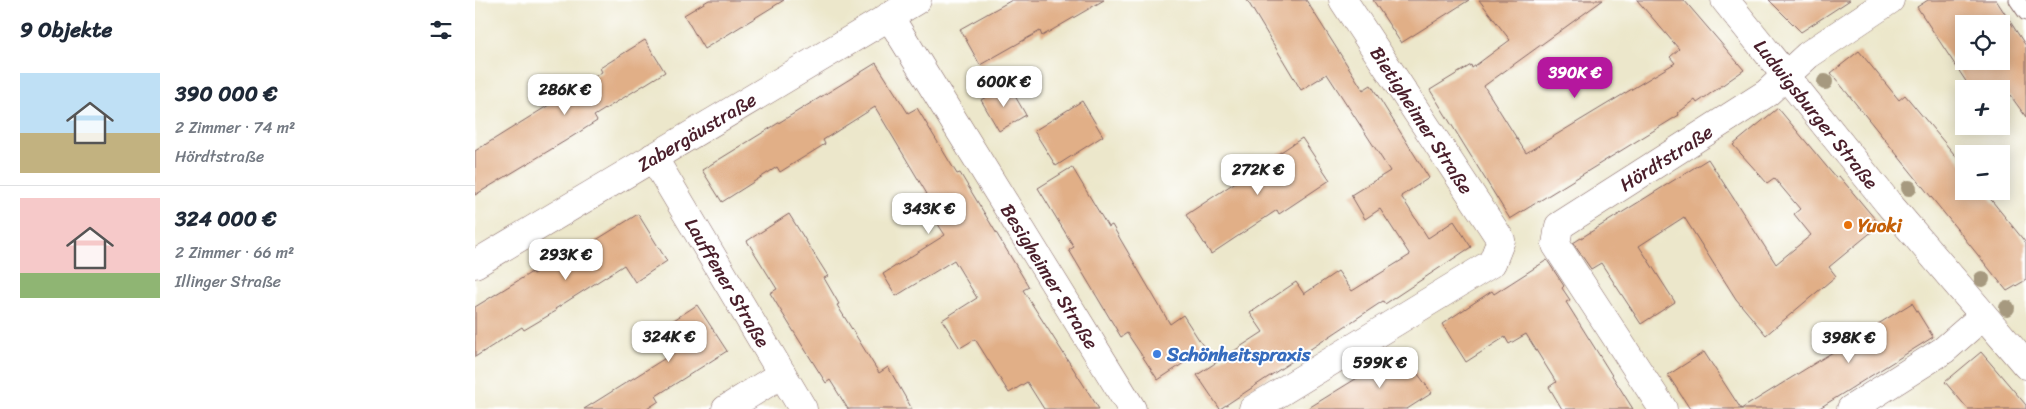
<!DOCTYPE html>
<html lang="de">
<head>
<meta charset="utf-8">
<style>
  :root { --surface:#fff; --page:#f6f6f7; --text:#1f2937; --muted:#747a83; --line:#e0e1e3; --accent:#b5179e }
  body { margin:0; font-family:Sriracha,sans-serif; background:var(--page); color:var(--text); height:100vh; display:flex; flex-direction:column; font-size:19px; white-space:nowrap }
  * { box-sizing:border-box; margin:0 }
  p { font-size:16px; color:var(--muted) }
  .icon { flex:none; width:28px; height:28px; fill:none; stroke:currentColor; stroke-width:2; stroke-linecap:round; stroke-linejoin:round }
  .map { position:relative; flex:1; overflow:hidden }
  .details { display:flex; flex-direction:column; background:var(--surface); width:475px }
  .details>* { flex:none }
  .fabs { position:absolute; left:1480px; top:15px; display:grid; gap:10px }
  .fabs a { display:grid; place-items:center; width:55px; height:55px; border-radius:0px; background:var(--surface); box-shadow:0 2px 12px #0003; font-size:25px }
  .price { position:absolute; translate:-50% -42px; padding:0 11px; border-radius:10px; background:#fff; color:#222; font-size:16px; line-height:32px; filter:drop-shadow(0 1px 2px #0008) }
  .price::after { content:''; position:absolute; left:50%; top:30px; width:15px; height:11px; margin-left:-8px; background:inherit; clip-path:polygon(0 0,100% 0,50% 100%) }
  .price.on { background:var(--accent); color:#fff }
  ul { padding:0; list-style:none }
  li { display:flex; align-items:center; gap:15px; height:125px; padding:0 20px }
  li+li { border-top:1px solid var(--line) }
  li span { display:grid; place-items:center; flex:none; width:140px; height:100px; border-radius:0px; color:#555 }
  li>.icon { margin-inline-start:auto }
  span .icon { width:60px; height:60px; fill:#fffc; stroke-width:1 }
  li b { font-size:21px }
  h2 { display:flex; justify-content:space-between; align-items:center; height:60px; padding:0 20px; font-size:21px }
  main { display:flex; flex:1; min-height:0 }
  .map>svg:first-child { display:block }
</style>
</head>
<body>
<main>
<section class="details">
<h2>9 Objekte<svg class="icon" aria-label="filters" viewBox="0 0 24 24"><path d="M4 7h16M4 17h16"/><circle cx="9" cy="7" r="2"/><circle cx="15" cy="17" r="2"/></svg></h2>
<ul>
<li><span style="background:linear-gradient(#bfe0f5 60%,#c2b280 0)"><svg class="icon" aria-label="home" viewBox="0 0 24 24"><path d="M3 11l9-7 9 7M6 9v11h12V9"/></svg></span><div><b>390 000 €</b><p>2 Zimmer · 74 m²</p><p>Hördtstraße</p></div></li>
<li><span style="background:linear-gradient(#f6c9c9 75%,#8fb573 0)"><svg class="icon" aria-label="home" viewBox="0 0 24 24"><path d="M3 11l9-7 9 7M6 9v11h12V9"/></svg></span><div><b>324 000 €</b><p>2 Zimmer · 66 m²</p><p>Illinger Straße</p></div></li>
</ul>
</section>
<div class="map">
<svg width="1551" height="409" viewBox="0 0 1551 409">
  <rect width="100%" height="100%" fill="#fff"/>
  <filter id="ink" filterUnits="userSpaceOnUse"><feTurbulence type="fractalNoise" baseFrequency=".02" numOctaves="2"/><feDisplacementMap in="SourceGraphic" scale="10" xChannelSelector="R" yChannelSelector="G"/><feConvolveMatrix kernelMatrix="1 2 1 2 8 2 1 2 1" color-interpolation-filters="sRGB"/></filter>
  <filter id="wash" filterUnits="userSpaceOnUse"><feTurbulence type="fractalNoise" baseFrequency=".0096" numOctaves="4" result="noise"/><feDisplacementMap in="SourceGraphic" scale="20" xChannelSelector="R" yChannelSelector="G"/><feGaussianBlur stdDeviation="1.12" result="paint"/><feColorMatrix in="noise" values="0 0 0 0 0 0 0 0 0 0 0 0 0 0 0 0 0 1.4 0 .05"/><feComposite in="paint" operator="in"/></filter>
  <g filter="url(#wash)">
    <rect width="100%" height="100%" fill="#ece7cb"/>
    <g id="blocks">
      <path fill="#e1af87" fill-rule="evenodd" d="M234,0H309L229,49L209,15Z
        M537,0H629L567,36L565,31L505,65L485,29Z
        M772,0H831L888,90L896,85L954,178L926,196L953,238L979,221L996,247L910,304L908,301L745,409L722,375L788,332L775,313L821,282L829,294L863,271L877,291L935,255L905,209L890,219L876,195L915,171L852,74L826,90Z
        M898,0H994L926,43Z
        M1004,0H1128L1009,86L1051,153L1200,63L1195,57L1204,49L1162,0H1209L1269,70L1222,103L1220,100L1203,113L1204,115L1035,219L955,90L996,65L997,68L1035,40Z
        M1294,0H1375L1326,32Z
        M1453,0H1521L1551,46V117L1535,95L1526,102V89H1496L1442,7ZM1489,24H1526V61H1489Z
        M170,40L190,72L119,116L122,121L90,141L0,195V151L127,72L125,68Z
        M1384,51L1424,100L1430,95L1489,166V191H1509L1551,243V280L1532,291L1356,73Z
        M401,63L433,113L442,108L482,174L485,173L554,287L548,290L624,409H569L552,382L534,393L500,339L485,348L467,320L502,298L479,260L421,296L408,274L470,235L446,198L452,194L400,107L348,140L350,144L305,172L302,167L247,202L227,170Z
        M533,84L551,115L524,131L506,100Z
        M607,101L628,136L581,166L559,131Z
        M1303,108L1361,178L1364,176L1405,225L1354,267L1361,276L1291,335L1261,299L1209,217L1164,246L1200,302L1166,324L1126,263L1116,269L1098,243L1233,159L1301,264L1336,235L1319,214L1325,209L1299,178L1292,183L1258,145Z
        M827,138L855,180L804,214L802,210L736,254L711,215Z
        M597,167L633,227L637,225L695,324L708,315L730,349L683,380L652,333L646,337L594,250L599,247L563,188Z
        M163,214L192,261L160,282L149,265L80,309L81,311L49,330L47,327L0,357V307L57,272L58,274L106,242L110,247Z
        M314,214L353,276L349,278L364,304L362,305L404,373L413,367L437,409H373L355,380L351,383L319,332L295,293L302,289L272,241Z
        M1072,260L1089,286L1087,288L1095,300L1091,302L1158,409H1087L1074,387L1081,382L1051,334L1034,344L1030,337L991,362L967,324L1017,291L1019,294Z
        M1437,303L1458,337L1343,409H1266Z
        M222,305L252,351L181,396L184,401L172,409H109L200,352L185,329Z
        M926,351L957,393L932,409H832Z
        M1229,352L1266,409H1215L1193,375Z
        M1506,352L1551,405V409H1493L1470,382Z"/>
    </g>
  </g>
  <g filter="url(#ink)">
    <use href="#blocks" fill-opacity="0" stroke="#836563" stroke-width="1"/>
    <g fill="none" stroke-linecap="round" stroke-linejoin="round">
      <g stroke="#836563" stroke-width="17">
        <path id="lane" d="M1542,0L1551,13"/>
      </g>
      <g stroke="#836563" stroke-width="29">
        <g id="street">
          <path id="s1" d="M414,16L657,409"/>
          <path id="s2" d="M178,157L328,409"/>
          <path d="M251,409L307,374"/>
          <path d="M778,409L1017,263L1026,240L868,0"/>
          <path id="s3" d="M1188,409L1081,245L1084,226L1292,93L1333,55L1415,0"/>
          <path d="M1376,409L1469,350L1508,316"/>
        </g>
      </g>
      <g stroke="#836563" stroke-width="29">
        <g id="secondary">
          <path id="s4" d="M1250,0L1413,203L1551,365"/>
          <path id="s5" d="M0,264L442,0"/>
        </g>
      </g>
      <use href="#lane" stroke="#fff" stroke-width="15"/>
      <use href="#street" stroke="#fff" stroke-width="28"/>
      <use href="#secondary" stroke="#fff" stroke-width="28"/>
    </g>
    <g fill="#a6997f">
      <circle cx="1350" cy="82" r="8"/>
      <circle cx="1434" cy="188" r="8"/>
      <circle cx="1507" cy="279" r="8"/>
      <circle cx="1532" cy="308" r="8"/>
    </g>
  </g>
  <circle fill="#e8710a" stroke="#fff" stroke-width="2" cx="1373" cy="225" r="5"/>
  <circle fill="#3f7fe0" stroke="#fff" stroke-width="2" cx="682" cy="354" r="5"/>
  <g text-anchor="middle" stroke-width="4" stroke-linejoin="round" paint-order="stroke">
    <g font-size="19" fill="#4a1f2b" stroke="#fff">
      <text dy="7" stroke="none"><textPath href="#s4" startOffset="146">Ludwigsburger Straße</textPath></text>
      <text transform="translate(947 120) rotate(57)" y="7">Bietigheimer Straße</text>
      <text dy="7" stroke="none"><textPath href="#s5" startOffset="258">Zabergäustraße</textPath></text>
      <text dy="7" stroke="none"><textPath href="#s3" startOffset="342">Hördtstraße</textPath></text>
      <text dy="7" stroke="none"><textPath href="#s1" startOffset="306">Besigheimer Straße</textPath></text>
      <text dy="7" stroke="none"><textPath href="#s2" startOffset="146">Lauffener Straße</textPath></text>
    </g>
    <g font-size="19" font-weight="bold" fill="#c56008" stroke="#fff" text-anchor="start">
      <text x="1383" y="232">Yuoki</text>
    </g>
    <g font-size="19" font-weight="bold" fill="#366cbe" stroke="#fff" text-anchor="start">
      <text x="692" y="361">Schönheitspraxis</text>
    </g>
  </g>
</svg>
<div class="fabs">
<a><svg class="icon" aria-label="locate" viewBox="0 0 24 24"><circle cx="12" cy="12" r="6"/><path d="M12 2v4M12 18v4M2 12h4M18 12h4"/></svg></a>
<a>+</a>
<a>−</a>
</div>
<b class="price on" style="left:1100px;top:99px">390K €</b>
<b class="price" style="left:529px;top:108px">600K €</b>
<b class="price" style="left:90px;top:116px">286K €</b>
<b class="price" style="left:783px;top:196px">272K €</b>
<b class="price" style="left:454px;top:235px">343K €</b>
<b class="price" style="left:91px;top:281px">293K €</b>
<b class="price" style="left:194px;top:363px">324K €</b>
<b class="price" style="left:1374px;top:364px">398K €</b>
<b class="price" style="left:905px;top:389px">599K €</b>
</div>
</main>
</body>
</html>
